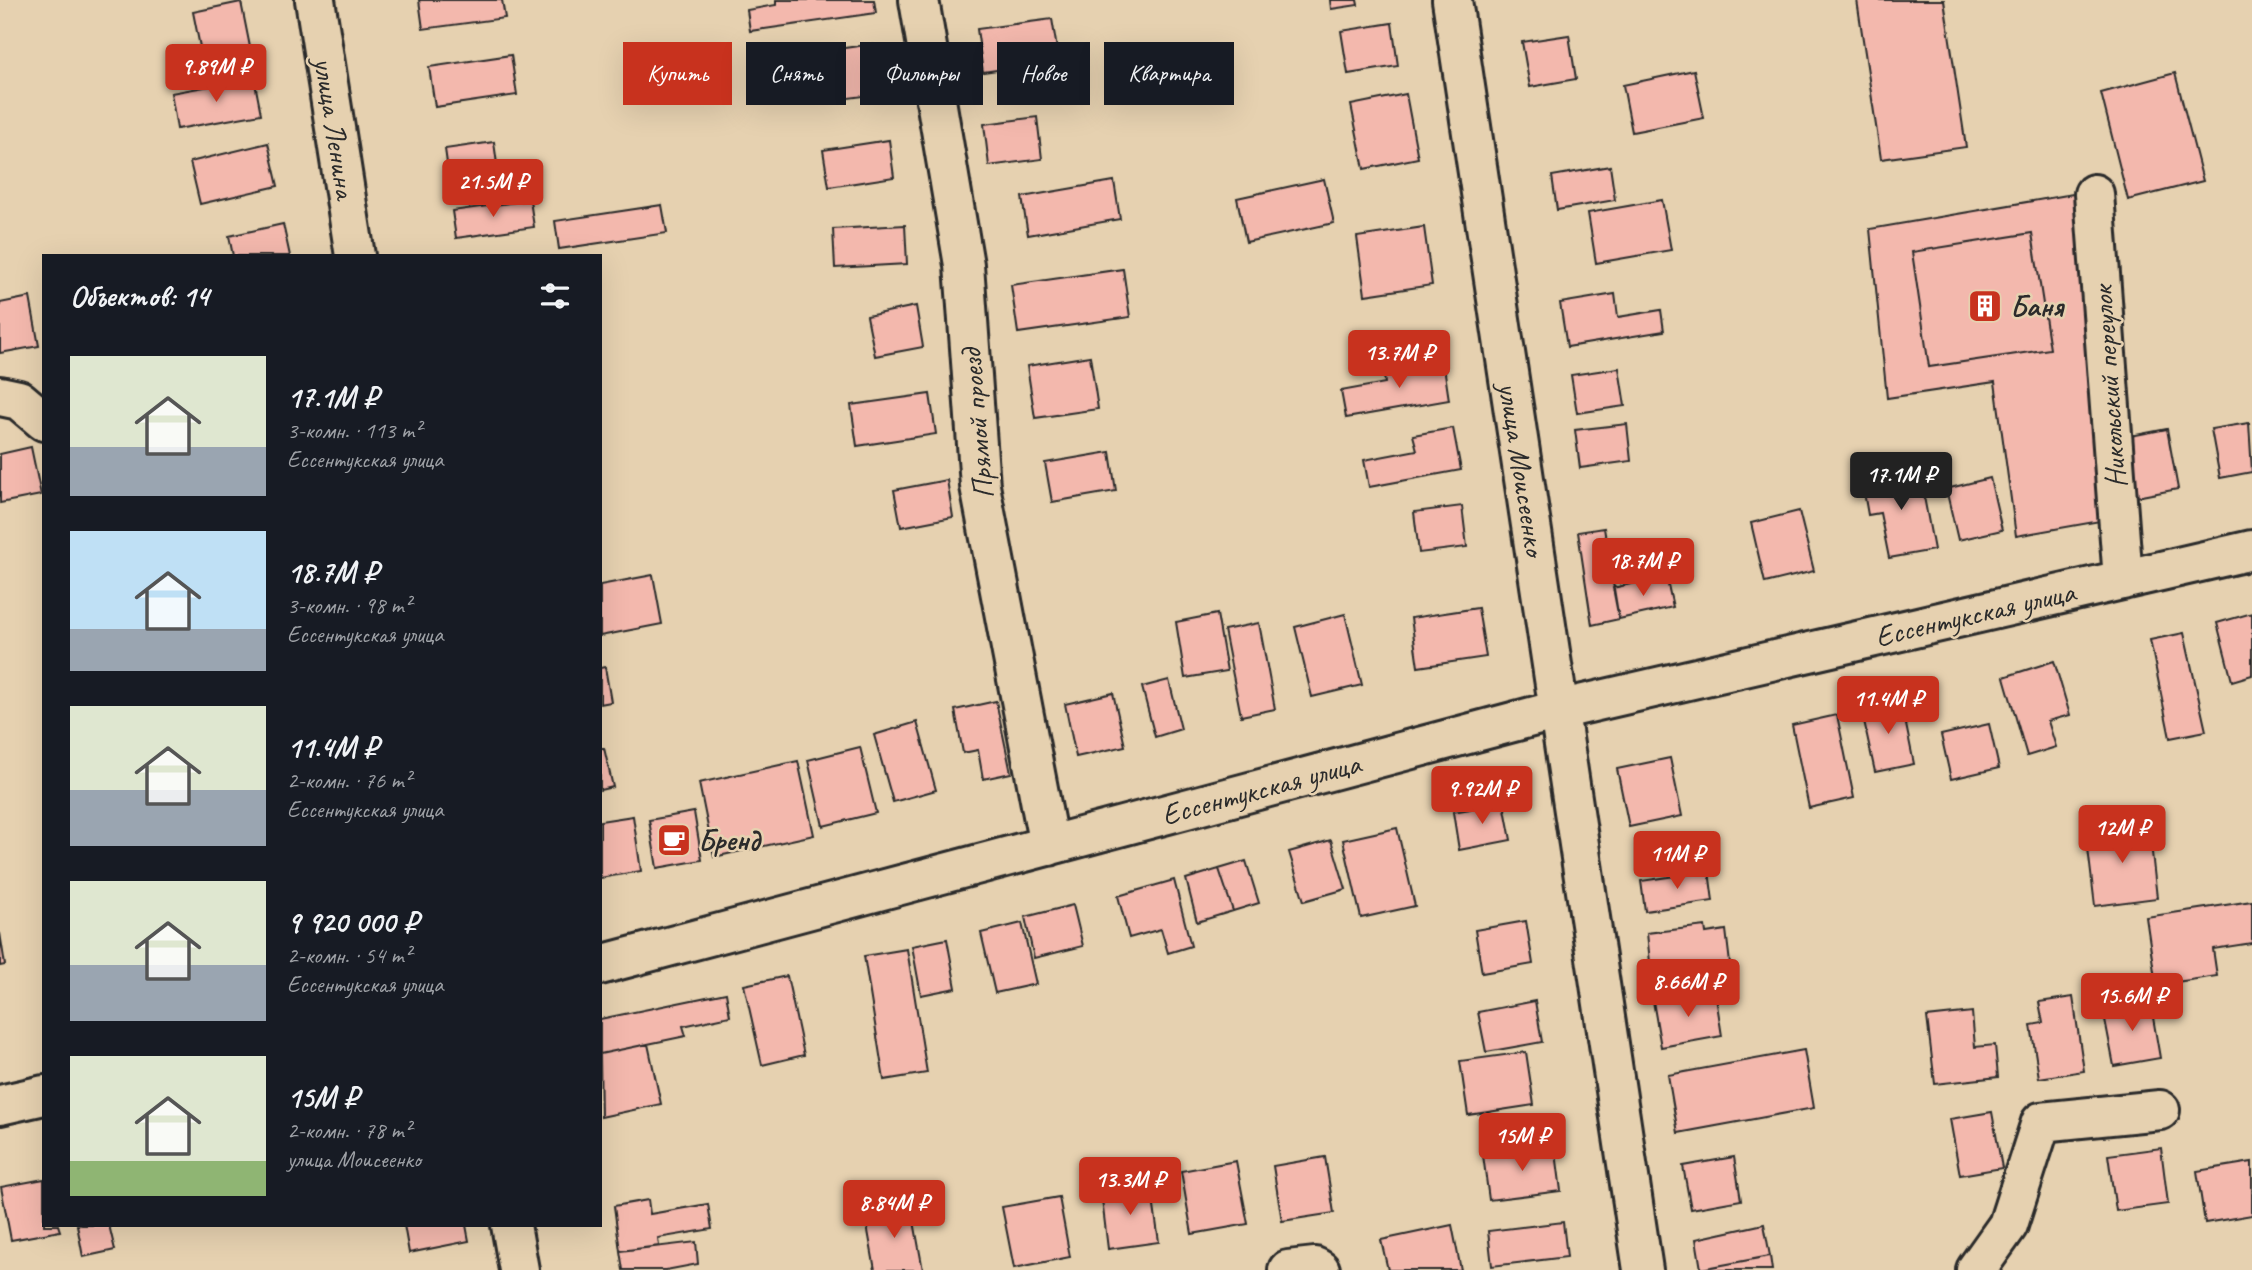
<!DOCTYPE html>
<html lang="ru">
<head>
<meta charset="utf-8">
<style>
  :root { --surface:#171b24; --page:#242831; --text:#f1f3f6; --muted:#9ea1a6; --accent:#c8321e }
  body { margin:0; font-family:Caveat,sans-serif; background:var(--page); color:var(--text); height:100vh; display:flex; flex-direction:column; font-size:26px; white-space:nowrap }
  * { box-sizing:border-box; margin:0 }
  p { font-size:23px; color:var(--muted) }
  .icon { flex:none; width:38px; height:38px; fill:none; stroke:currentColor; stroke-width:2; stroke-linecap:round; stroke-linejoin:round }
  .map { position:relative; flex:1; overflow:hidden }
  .drawer { position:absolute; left:42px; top:254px; width:560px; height:973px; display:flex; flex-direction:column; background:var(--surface); border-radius:0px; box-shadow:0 7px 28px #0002 }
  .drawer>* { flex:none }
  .guide { position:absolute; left:623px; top:42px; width:665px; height:63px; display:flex; gap:14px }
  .price { position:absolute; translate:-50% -60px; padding:0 16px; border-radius:7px; background:var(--accent); color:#fff; font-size:23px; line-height:46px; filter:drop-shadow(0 2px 4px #0008) }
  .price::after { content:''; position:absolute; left:50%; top:42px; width:21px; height:16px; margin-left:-10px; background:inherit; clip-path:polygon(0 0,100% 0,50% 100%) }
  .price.current { background:#222; color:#fff }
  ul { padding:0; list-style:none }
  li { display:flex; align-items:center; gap:21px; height:175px; padding:0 28px }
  li span { display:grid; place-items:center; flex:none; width:196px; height:140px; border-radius:0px; color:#555 }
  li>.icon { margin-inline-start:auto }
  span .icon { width:84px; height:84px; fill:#fffc; stroke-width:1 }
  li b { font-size:30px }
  h2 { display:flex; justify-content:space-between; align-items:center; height:84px; padding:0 28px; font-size:30px }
  .tag { padding:0 24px; border-radius:0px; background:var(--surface); box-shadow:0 7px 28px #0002; font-size:24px; line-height:63px }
  .tag.current { background:var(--accent); color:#fff }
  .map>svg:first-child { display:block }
</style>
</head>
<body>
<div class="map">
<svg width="2252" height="1270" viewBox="0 0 2252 1270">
  <rect width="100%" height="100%" fill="#e6d1b0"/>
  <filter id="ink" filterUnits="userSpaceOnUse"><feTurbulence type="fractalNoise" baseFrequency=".0143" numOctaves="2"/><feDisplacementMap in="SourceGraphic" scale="14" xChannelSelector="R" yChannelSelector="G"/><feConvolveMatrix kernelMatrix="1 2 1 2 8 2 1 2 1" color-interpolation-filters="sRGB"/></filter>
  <g filter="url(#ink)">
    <path fill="#f3b8ad" stroke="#2b2b2b" stroke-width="2" d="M419,0H502L505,18L423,29Z
      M776,0H874L876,13L750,31L747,10L776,5Z
      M1330,0H1357L1358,5L1331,9Z
      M1857,0H1944L1966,147L1881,159Z
      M241,2L250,47L202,57L193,12Z
      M1052,19L1059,61L983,72L977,29Z
      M1392,23L1398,66L1348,74L1341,31Z
      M1569,35L1576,79L1530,87L1522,42Z
      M873,44L880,94L802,104L795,55Z
      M511,55L517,95L435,107L429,67Z
      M1694,70L1704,118L1632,132L1623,85Z
      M2175,73L2203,181L2128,200L2101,93Z
      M254,78L261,114L177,129L171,93Z
      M1406,94L1418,158L1364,169L1351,105Z
      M1037,117L1042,159L989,166L984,124Z
      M889,140L894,177L829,187L823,150Z
      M494,142L499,179L450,185L445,149Z
      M268,143L278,186L200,204L190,162Z
      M1610,166L1615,200L1557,210L1552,176Z
      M1324,179L1334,223L1246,242L1237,198Z
      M1114,181L1120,219L1028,235L1022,197Z
      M2079,193L2117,518L2016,536L1995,382L1887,398L1870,229Z
      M530,200L534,227L456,238L452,211Z
      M1662,200L1671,250L1596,263L1588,213Z
      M662,205L667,233L559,249L555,221Z
      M283,224L290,256H233L229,236Z
      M905,225L907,264L835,268L833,229Z
      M1424,227L1432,285L1365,295L1357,237Z
      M2032,233L2050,349L1929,367L1912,252Z
      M1123,269L1130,317L1018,333L1011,285Z
      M1615,294L1618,317L1661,310L1664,331L1567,347L1560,303Z
      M30,297L39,346L0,353V303Z
      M916,306L923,347L875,356L867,316Z
      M1090,356L1098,409L1035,418L1027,366Z
      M1443,360L1449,400L1346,418L1341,391L1385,383L1383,370Z
      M1619,368L1625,406L1577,413L1571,375Z
      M930,394L936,434L857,446L851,405Z
      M2249,423L2252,472L2220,478L2211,429Z
      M1627,424L1631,461L1580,468L1575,430Z
      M1453,428L1461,470L1369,487L1364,460L1417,450L1413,435Z
      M2167,429L2178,489L2131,498L2120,438Z
      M31,447L41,495L0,503V454Z
      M1110,452L1116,491L1052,502L1045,463Z
      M1919,470L1934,550L1889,558L1880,513L1868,515L1862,481Z
      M1990,478L2002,530L1958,540L1946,489Z
      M947,480L953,517L901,527L894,490Z
      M1462,506L1467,547L1419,553L1414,512Z
      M1799,511L1814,571L1765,583L1751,523Z
      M1604,528L1619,619L1592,625L1578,532Z
      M653,575L662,624L600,636V585Z
      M1666,576L1673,607L1619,619L1613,588Z
      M1478,608L1486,657L1418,667L1411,618Z
      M2252,613V675L2232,681L2217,623Z
      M1217,614L1227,671L1185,678L1176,622Z
      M1345,614L1362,685L1312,697L1295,627Z
      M1259,623L1275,709L1241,716L1224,630Z
      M2184,633L2206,731L2170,738L2150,640Z
      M2054,661L2070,715L2048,721L2056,747L2027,756L2004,677Z
      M605,667L611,702L600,704V668Z
      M1169,680L1181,729L1155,737L1142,687Z
      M1113,693L1125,746L1076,757L1065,704Z
      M1901,700L1914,764L1875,772L1861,708Z
      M996,701L1011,773L983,779L978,750L963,753L955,710Z
      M1837,715L1854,798L1809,808L1792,725Z
      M917,722L936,790L893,802L874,735Z
      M1989,724L1999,768L1951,779L1941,735Z
      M860,747L876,813L823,826L808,760Z
      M600,748H604L613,787L600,790Z
      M1670,758L1682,816L1629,827L1617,769Z
      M798,761L814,835L714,857L699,783Z
      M1504,803L1511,840L1459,850L1453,812Z
      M694,812L702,860L657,868L649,820Z
      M633,816L641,871L600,878V821Z
      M2149,825L2157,898L2095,906L2086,832Z
      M1397,828L1415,906L1361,918L1343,840Z
      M1331,840L1346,889L1304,901L1289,852Z
      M1246,861L1259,903L1233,911L1219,869Z
      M1219,869L1233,911L1197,922L1186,879Z
      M1709,871L1713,901L1645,911L1641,881Z
      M1174,880L1191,946L1168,953L1161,929L1129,938L1118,896Z
      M2252,901V943L2213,949L2217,976L2156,985L2146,917Z
      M1073,905L1083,946L1034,958L1025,917Z
      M1526,921L1533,964L1482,973L1475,930Z
      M1022,923L1036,984L995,993L981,933Z
      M1705,926L1706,933L1726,930L1731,972L1652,982L1647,933Z
      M0,933L5,965L0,966Z
      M947,939L956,988L921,995L912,946Z
      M907,949L927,1073L884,1080L864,956Z
      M787,976L804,1055L762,1065L744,985Z
      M1715,991L1722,1036L1661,1047L1653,1001Z
      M726,993L730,1016L683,1026L686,1036L600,1054V1019Z
      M2073,997L2084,1071L2039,1078L2031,1025L2043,1023L2039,1002Z
      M2150,1000L2160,1058L2114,1066L2103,1009Z
      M1535,1001L1542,1042L1486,1052L1478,1012Z
      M1972,1012L1975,1047L1995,1045L1998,1077L1935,1084L1927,1017Z
      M648,1044L661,1104L601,1117L600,1054Z
      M1804,1050L1814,1108L1678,1133L1668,1075Z
      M1526,1052L1534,1105L1468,1115L1460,1061Z
      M1992,1112L2002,1168L1960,1175L1950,1119Z
      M1555,1145L1561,1191L1489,1200L1483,1155Z
      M2161,1148L2168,1204L2116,1211L2108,1155Z
      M1325,1157L1334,1213L1282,1221L1273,1166Z
      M1734,1157L1741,1200L1691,1209L1683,1166Z
      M1236,1161L1248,1224L1192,1234L1181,1171Z
      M2252,1162V1215L2205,1223L2197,1171Z
      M44,1179V1225H58L60,1231L11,1240L1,1187Z
      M1151,1185L1159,1242L1108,1249L1101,1191Z
      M1059,1197L1070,1257L1014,1268L1002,1207Z
      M648,1200L650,1214L708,1204L712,1229L658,1238L659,1246L620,1251L614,1206Z
      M911,1205L923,1270H875L865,1214Z
      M1563,1222L1567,1257L1492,1266L1488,1231Z
      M1764,1224L1770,1256L1701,1269L1696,1239Z
      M77,1225H109L115,1250L83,1257Z
      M404,1225H466L469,1241L409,1253Z
      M1452,1225L1461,1270H1388L1381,1240Z
      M696,1242L698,1264L666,1270H623L620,1251Z
      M1770,1256L1772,1270H1701V1269Z"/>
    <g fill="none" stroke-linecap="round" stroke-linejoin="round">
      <g stroke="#2b2b2b" stroke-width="44">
        <path id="minor" d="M315,0L355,256
          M919,0L964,265L980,486L1049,846
          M1452,0L1643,1270
          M2094,194L2123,580
          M0,396L19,400L44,421
          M600,965L1558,710L2252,550
          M0,1105L44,1095
          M511,1225L519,1270
          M1288,1270L1315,1267L1320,1270
          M1976,1270L2008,1225L2041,1122L2160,1110"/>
      </g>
      <use href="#minor" stroke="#e6d1b0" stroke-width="38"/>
    </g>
  </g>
  <defs>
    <g id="building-square" transform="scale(1.75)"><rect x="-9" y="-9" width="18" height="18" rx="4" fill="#c8321e" stroke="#e6d1b0"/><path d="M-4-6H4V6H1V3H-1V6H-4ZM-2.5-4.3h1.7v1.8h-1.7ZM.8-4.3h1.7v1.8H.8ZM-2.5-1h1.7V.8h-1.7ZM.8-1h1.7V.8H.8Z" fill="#fff"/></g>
    <g id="cafe-square" transform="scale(1.75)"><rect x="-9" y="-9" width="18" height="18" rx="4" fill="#c8321e" stroke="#e6d1b0"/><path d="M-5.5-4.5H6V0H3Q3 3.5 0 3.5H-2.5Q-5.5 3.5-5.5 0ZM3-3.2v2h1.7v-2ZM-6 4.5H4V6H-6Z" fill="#fff"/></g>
  </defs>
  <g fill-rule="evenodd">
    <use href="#building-square" x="1985" y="306"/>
    <use href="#cafe-square" x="674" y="840"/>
  </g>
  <g text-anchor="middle" stroke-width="5" stroke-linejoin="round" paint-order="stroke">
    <g font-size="30" fill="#2b2b2b" stroke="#e6d1b0">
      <text transform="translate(335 128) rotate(81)" y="10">улица Ленина</text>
      <text transform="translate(2109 387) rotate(-94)" y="10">Никольский переулок</text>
      <text transform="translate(977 424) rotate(-95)" y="10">Прямой проезд</text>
      <text transform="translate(1522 469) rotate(81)" y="10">улица Моисеенко</text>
      <text transform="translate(1975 614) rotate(-13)" y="10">Ессентукская улица</text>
      <text transform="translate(1261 789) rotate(-15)" y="10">Ессентукская улица</text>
    </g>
    <g font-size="30" font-weight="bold" fill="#2b2b2b" stroke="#e6d1b0" text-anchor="start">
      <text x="2010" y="316">Баня</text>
      <text x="698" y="850">Бренд</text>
    </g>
  </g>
</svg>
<b class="price" style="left:216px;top:104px">9.89M ₽</b>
<b class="price" style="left:493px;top:219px">21.5M ₽</b>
<b class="price" style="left:1399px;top:390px">13.7M ₽</b>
<b class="price current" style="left:1901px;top:512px">17.1M ₽</b>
<b class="price" style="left:1643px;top:598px">18.7M ₽</b>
<b class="price" style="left:1888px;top:736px">11.4M ₽</b>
<b class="price" style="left:1482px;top:826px">9.92M ₽</b>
<b class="price" style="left:2122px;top:865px">12M ₽</b>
<b class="price" style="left:1677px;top:891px">11M ₽</b>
<b class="price" style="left:1688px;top:1019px">8.66M ₽</b>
<b class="price" style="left:2132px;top:1033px">15.6M ₽</b>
<b class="price" style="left:1522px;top:1173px">15M ₽</b>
<b class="price" style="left:1130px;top:1217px">13.3M ₽</b>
<b class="price" style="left:894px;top:1240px">8.84M ₽</b>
<div class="guide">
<a class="tag current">Купить</a>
<a class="tag">Снять</a>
<a class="tag">Фильтры</a>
<a class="tag">Новое</a>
<a class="tag">Квартира</a>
</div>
<section class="drawer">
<h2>Объектов: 14<svg class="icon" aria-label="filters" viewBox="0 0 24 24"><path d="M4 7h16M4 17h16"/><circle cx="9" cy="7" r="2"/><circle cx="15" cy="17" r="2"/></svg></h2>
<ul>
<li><span style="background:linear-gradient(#dfe7d0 65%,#9aa5b1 0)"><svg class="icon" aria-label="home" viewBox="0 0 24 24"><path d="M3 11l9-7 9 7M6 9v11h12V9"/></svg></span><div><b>17.1M ₽</b><p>3-комн. · 113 m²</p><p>Ессентукская улица</p></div></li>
<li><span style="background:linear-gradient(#bfe0f5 70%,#9aa5b1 0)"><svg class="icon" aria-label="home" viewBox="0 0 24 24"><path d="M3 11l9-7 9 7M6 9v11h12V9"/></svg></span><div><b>18.7M ₽</b><p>3-комн. · 98 m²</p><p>Ессентукская улица</p></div></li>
<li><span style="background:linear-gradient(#dfe7d0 60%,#9aa5b1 0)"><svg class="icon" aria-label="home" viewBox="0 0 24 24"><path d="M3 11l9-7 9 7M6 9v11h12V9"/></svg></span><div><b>11.4M ₽</b><p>2-комн. · 76 m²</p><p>Ессентукская улица</p></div></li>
<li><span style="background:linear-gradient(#dfe7d0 60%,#9aa5b1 0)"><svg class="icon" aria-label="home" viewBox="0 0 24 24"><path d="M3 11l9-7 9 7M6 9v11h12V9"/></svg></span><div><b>9 920 000 ₽</b><p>2-комн. · 54 m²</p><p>Ессентукская улица</p></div></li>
<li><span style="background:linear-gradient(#dfe7d0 75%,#8fb573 0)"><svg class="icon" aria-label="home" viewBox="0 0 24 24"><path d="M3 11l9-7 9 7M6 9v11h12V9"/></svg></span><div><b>15M ₽</b><p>2-комн. · 78 m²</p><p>улица Моисеенко</p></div></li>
</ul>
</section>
</div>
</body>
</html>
